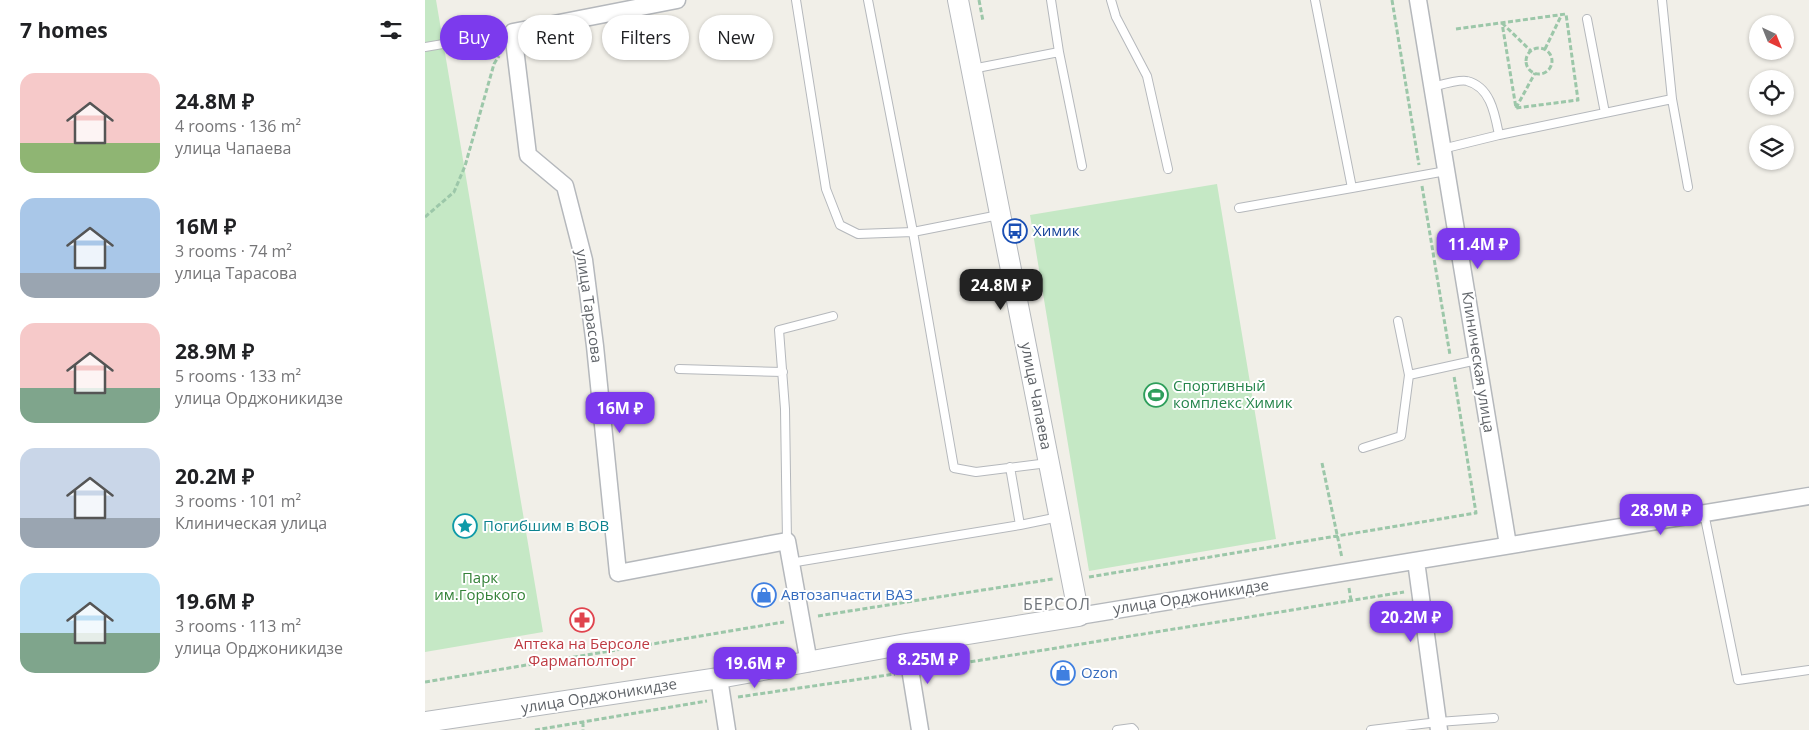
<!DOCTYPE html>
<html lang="en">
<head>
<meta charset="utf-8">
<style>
  :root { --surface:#fff; --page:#f2f2f2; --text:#202124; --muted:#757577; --accent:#7c3aed }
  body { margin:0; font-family:"Open Sans",sans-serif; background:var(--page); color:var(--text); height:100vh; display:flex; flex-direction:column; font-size:19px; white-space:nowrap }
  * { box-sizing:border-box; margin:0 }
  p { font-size:16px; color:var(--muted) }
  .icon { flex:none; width:28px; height:28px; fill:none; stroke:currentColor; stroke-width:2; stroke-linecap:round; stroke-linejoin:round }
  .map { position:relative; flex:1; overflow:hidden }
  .drawer { display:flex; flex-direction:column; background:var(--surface); width:425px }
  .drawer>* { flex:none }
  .top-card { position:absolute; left:15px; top:15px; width:475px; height:45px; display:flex; gap:10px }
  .needle { width:32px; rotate:137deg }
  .buttons { position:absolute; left:1324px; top:15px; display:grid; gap:10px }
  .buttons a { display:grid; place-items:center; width:45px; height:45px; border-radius:50%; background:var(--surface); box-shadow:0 1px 4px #0004; font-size:25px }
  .price { position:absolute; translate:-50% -42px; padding:0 11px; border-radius:10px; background:var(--accent); color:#fff; font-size:16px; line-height:32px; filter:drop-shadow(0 1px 2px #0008) }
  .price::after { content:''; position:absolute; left:50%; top:30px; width:15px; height:11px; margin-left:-8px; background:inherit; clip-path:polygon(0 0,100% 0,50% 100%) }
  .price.selected { background:#222; color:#fff }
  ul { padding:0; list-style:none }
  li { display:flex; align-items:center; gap:15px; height:125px; padding:0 20px }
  li span { display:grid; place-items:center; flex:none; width:140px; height:100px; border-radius:15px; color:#555 }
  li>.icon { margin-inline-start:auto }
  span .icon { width:60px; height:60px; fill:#fffc; stroke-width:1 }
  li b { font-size:21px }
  h2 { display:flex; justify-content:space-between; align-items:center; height:60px; padding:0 20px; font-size:21px }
  .chip { padding:0 18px; border-radius:22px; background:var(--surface); box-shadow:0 1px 4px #0004; font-size:18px; line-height:45px }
  .chip.selected { background:var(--accent); color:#fff }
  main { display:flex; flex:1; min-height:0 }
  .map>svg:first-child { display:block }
</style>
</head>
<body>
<main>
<section class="drawer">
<h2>7 homes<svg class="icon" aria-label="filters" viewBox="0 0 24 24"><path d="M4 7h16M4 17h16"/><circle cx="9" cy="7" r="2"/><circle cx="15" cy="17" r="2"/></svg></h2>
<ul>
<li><span style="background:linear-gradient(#f6c9c9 70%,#8fb573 0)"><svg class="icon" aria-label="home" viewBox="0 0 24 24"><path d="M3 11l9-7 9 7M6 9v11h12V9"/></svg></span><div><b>24.8M ₽</b><p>4 rooms · 136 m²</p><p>улица Чапаева</p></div></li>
<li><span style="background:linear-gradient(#a9c7e8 75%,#9aa5b1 0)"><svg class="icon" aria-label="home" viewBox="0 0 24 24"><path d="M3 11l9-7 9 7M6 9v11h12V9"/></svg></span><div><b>16M ₽</b><p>3 rooms · 74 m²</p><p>улица Тарасова</p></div></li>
<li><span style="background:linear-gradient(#f6c9c9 65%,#7fa58c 0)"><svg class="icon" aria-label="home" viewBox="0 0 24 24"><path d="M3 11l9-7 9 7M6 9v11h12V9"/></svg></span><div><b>28.9M ₽</b><p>5 rooms · 133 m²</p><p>улица Орджоникидзе</p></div></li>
<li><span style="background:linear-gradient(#c9d6e8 70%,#9aa5b1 0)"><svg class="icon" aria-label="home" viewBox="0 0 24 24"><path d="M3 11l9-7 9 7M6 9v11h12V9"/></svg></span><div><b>20.2M ₽</b><p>3 rooms · 101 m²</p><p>Клиническая улица</p></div></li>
<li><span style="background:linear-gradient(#bfe0f5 60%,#7fa58c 0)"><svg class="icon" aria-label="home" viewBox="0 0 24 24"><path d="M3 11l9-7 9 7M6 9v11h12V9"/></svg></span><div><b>19.6M ₽</b><p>3 rooms · 113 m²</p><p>улица Орджоникидзе</p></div></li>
</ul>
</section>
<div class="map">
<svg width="1384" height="730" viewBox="0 0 1384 730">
  <rect width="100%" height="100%" fill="#f1efe8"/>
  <path fill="#c5e8c5" d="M0,0H11L118,632L0,652Z
    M792,184L851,539L664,571L605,215Z"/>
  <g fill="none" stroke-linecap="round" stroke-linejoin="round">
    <g stroke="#b5b8bc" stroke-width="10">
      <path id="service" d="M371,0L401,189L415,225L433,234L488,232L574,215
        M443,0L488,232L529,468L551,472L623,463
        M626,0L634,52L657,166
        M686,0L691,17L722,76L743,169
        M890,0L927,188L1021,171
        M1237,0L1247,99
        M1162,19L1180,113
        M0,47L88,32
        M547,69L634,52
        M1007,87C1015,85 1035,79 1042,81C1066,87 1070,115 1074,135
        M1017,149L1074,135L1247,99L1263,187
        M814,208L927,188
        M973,321L984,375L1052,360
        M254,369L358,372
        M938,448L976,436L984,375
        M585,467L595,525
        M1279,513L1313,680L1384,670
        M362,541L360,409L354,330L408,316
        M365,563L595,525L634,517
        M692,730L707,728L709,730
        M946,730L1013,722L1069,718"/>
    </g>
    <g stroke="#b5b8bc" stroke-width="19">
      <path id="minor" d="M252,0L88,32L103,155L140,186L159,260L170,346L193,573L362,541L384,663
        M993,0L1083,545
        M991,561L1014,730
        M654,616L1384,496
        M481,644L495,730
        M294,678L302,730"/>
    </g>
    <g stroke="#b5b8bc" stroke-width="22">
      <path id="tertiary" d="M0,722L294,678L481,644L654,616L533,0"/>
    </g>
    <path stroke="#9cc7a9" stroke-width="3" stroke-dasharray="5 2.5" stroke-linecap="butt" d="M554,0L558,21
      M967,0L994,165
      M1077,23L1106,51
      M1031,29L1141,14L1153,100L1091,108L1077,23
      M1101 61a13 13 0 1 1 26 0a13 13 0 1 1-26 0Z
      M1120,49L1137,14
      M1091,108L1110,73
      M997,186L1025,355
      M0,217L29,192L40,166L69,64L74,56
      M897,463L917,558
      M664,577L1051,513L1029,376
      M924,588L926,600
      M393,616L628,579
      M501,669L979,592
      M0,682L359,622
      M313,697L470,674
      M158,722V730
      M110,730L282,701"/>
    <use href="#service" stroke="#fff" stroke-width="8"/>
    <use href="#minor" stroke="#fff" stroke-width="16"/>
    <use href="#tertiary" stroke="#fff" stroke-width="20"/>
  </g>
  <defs>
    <g id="bus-ring" transform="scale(1.25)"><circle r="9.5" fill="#fff" stroke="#1a4fb4" stroke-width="1.5"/><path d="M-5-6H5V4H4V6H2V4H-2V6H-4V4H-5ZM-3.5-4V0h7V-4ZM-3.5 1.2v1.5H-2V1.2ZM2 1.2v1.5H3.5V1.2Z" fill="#1a4fb4"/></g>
    <g id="stadium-ring" transform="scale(1.25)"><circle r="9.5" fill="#fff" stroke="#2e9e5b" stroke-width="1.5"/><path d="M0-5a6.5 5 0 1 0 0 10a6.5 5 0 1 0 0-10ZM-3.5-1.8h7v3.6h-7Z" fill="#2e9e5b"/></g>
    <g id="sight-ring" transform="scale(1.25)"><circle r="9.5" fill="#fff" stroke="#0f9aa8" stroke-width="1.5"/><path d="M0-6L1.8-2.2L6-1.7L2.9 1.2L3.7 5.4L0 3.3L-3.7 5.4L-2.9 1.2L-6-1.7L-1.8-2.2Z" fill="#0f9aa8"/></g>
    <g id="shop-ring" transform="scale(1.25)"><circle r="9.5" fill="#fff" stroke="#3f7fe0" stroke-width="1.5"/><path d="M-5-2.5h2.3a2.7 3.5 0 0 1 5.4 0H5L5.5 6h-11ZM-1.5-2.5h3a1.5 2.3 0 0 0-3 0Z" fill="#3f7fe0"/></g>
    <g id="pharmacy-ring" transform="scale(1.25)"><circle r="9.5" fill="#fff" stroke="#e0444e" stroke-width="1.5"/><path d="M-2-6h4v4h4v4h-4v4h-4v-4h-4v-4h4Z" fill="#e0444e"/></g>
  </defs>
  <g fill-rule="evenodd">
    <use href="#bus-ring" x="590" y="231"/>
    <use href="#stadium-ring" x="731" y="395"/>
    <use href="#sight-ring" x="40" y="526"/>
    <use href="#shop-ring" x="339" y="595"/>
    <use href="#pharmacy-ring" x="157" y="620"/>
    <use href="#shop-ring" x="638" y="673"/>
  </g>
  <g text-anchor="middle" stroke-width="4" stroke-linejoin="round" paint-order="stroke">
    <g font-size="15" fill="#164399" stroke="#fff" text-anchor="start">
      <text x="608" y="236">Химик</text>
    </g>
    <g font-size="15" fill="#5f6368" stroke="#fff">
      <text transform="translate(164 306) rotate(82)" y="5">улица Тарасова</text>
      <text transform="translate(1053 362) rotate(81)" y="5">Клиническая улица</text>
      <text transform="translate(611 396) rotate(79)" y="5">улица Чапаева</text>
      <text transform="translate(766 597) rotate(-9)" y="5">улица Орджоникидзе</text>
      <text transform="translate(174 696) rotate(-9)" y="5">улица Орджоникидзе</text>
    </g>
    <g font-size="15" fill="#27864d" stroke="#fff" text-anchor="start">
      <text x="748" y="391">Спортивный<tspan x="748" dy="17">комплекс Химик</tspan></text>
    </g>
    <g font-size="15" fill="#0d838f" stroke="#fff" text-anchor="start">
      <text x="58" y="531">Погибшим в ВОВ</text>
    </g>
    <g font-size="15" fill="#348238" stroke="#fff">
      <text x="55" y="583">Парк<tspan x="55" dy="17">им.Горького</tspan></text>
    </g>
    <g font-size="15" fill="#366cbe" stroke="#fff" text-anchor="start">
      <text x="356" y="600">Автозапчасти ВАЗ</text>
      <text x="656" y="678">Ozon</text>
    </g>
    <g font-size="15" fill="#be3a42" stroke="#fff">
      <text x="157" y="649">Аптека на Берсоле<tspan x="157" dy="17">Фармаполторг</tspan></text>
    </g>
    <g font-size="16" letter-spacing="1" fill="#70757a" stroke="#fff">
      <text x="632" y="610">БЕРСОЛ</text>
    </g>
  </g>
</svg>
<div class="buttons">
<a><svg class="needle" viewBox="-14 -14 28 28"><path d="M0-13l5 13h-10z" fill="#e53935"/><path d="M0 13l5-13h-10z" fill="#757577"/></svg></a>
<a><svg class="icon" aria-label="locate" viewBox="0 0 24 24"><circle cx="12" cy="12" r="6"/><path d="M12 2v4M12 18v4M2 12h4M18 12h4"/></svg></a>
<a><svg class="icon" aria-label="layers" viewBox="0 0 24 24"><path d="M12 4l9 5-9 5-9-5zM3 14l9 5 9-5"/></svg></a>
</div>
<b class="price" style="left:1053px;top:270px">11.4M ₽</b>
<b class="price selected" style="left:576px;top:311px">24.8M ₽</b>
<b class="price" style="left:195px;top:434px">16M ₽</b>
<b class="price" style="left:1236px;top:536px">28.9M ₽</b>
<b class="price" style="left:986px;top:643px">20.2M ₽</b>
<b class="price" style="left:503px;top:685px">8.25M ₽</b>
<b class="price" style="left:330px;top:689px">19.6M ₽</b>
<div class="top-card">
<a class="chip selected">Buy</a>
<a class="chip">Rent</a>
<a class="chip">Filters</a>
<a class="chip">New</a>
</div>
</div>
</main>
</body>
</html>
